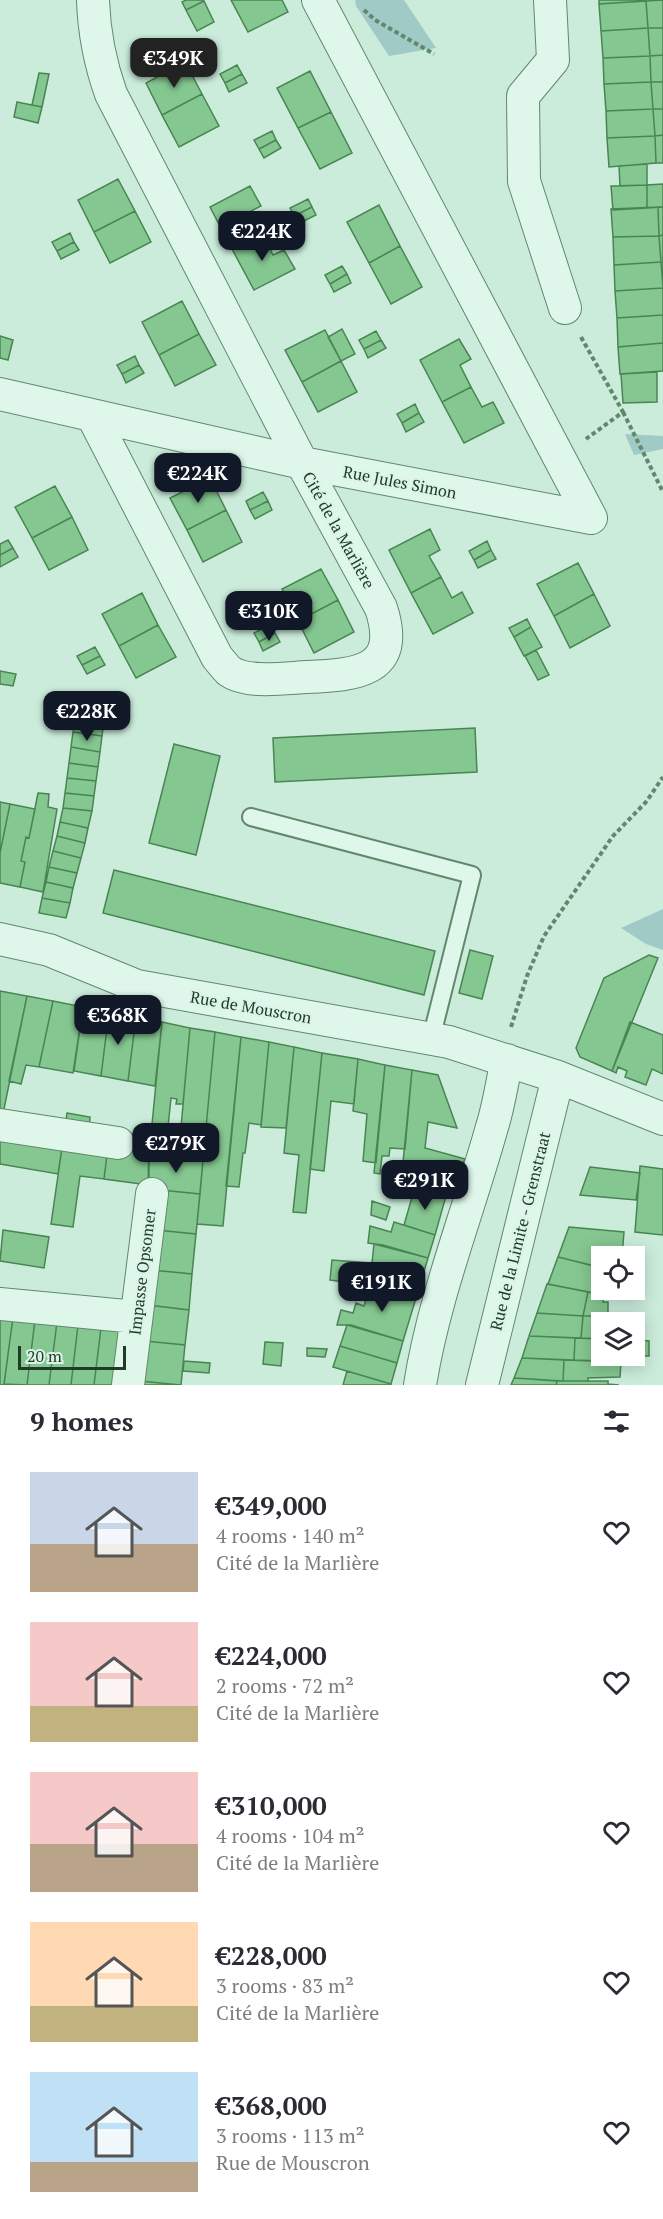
<!DOCTYPE html>
<html lang="en">
<head>
<meta charset="utf-8">
<style>
  :root { --surface:#fff; --page:#f7f7f7; --text:#2b2b33; --muted:#7c7c81; --accent:#111827 }
  body { margin:0; font-family:"PT Serif",serif; background:var(--page); color:var(--text); height:100vh; display:flex; flex-direction:column; font-size:22px; white-space:nowrap }
  * { box-sizing:border-box; margin:0 }
  p { font-size:20px; color:var(--muted) }
  .icon { flex:none; width:33px; height:33px; fill:none; stroke:currentColor; stroke-width:2; stroke-linecap:round; stroke-linejoin:round }
  .map { position:relative; height:1385px; overflow:hidden }
  .drawer { display:flex; flex-direction:column; background:var(--surface); flex:1 }
  .drawer>* { flex:none }
  .fabs { position:absolute; left:591px; top:1246px; display:grid; gap:12px }
  .fabs a { display:grid; place-items:center; width:54px; height:54px; border-radius:0px; background:var(--surface); box-shadow:0 3px 15px #0003; font-size:30px }
  .scale { position:absolute; left:18px; bottom:15px; width:108px; box-sizing:border-box; padding-left:6px; border:3px solid #233a28; border-top:0; font-size:16px; line-height:21px; white-space:nowrap; color:#233a28; -webkit-text-stroke:4px #daf4e7; paint-order:stroke }
  .price { position:absolute; translate:-50% -51px; padding:0 14px; border-radius:12px; background:var(--accent); color:#fff; font-size:20px; line-height:39px; filter:drop-shadow(0 2px 3px #0008) }
  .price::after { content:''; position:absolute; left:50%; top:36px; width:18px; height:14px; margin-left:-9px; background:inherit; clip-path:polygon(0 0,100% 0,50% 100%) }
  .price.on { background:#222; color:#fff }
  ul { padding:0; list-style:none }
  li { display:flex; align-items:center; gap:18px; height:150px; padding:0 30px }
  li span { display:grid; place-items:center; flex:none; width:168px; height:120px; border-radius:0px; color:#555 }
  li>.icon { margin-inline-start:auto }
  span .icon { width:72px; height:72px; fill:#fffc; stroke-width:1 }
  li b { font-size:26px }
  h2 { display:flex; justify-content:space-between; align-items:center; height:72px; padding:0 30px; font-size:26px }
  .map>svg:first-child { display:block }
</style>
</head>
<body>
<div class="map">
<svg width="663" height="1385" viewBox="0 0 663 1385">
  <rect width="100%" height="100%" fill="#cbecdb"/>
  <path fill="#a0cac5" d="M355,0H404L436,48L389,56L356,6Z
    M625,434L663,436V449L634,455Z
    M663,909V950L646,944L621,928Z"/>
  <path fill="#85c791" stroke="#488552" stroke-width="1.5" d="M186,0H203L204,1L186,10L182,2Z
    M231,0H282L288,12L248,32Z
    M599,0H646V1L599,4Z
    M663,0V28H648L646,1Z
    M204,1L214,22L197,31L186,10Z
    M646,1L648,28L601,31L599,4Z
    M648,28H663V55L650,56Z
    M648,28L650,56L603,58L601,31Z
    M663,55V82H651L650,56Z
    M650,56L651,82L604,84L603,58Z
    M185,62L202,94L162,115L146,83Z
    M237,65L242,74L225,83L220,74Z
    M310,71L331,112L298,128L277,88Z
    M39,73L49,74L42,107L32,105Z
    M242,74L247,83L229,92L225,83Z
    M651,82H663V109H653Z
    M651,82L653,109L606,111L604,84Z
    M202,94L219,126L179,147L162,115Z
    M17,102L42,107L38,123L14,117Z
    M653,109H663V135L655,136Z
    M653,109L655,136L607,138L606,111Z
    M331,112L352,153L320,169L298,128Z
    M272,131L276,140L259,149L254,140Z
    M663,135V163H656L655,136Z
    M655,136L656,163L609,167L607,138Z
    M276,140L281,148L264,158L259,149Z
    M647,164V185L620,186L619,166Z
    M118,179L135,211L94,232L78,200Z
    M663,184V207L647,208V185Z
    M647,185V208L613,210L611,186Z
    M250,186L261,206L251,211L262,233L232,249L210,207Z
    M308,199L312,207L294,216L290,208Z
    M379,205L400,246L369,263L347,222Z
    M312,207L316,215L298,224L294,216Z
    M658,207H663V235L659,236Z
    M658,207L659,236L613,237L611,209Z
    M135,211L151,242L110,263L94,232Z
    M70,233L74,242L57,251L52,242Z
    M262,233L273,255L284,250L295,269L254,290L232,249Z
    M663,235V262H661L659,236Z
    M659,236L661,262L614,265L613,237Z
    M74,242L79,250L61,259L57,251Z
    M400,246L422,287L391,304L369,263Z
    M661,262H663V288Z
    M661,262L663,288L615,291L614,265Z
    M342,266L347,274L330,284L325,275Z
    M347,274L351,283L334,292L330,284Z
    M663,288V315L617,318L615,291Z
    M182,301L199,334L159,355L142,322Z
    M663,315V343L618,347L617,318Z
    M342,329L355,354L341,361L328,337Z
    M325,330L341,361L302,382L285,350Z
    M376,331L381,340L364,349L359,340Z
    M199,334L216,365L175,386L159,355Z
    M0,336L13,340L8,360L0,358Z
    M459,339L471,359L460,365L471,387L442,402L420,360Z
    M381,340L386,348L368,358L364,349Z
    M663,343V371L620,374L618,347Z
    M135,356L139,365L122,374L117,365Z
    M341,361L357,392L318,412L302,382Z
    M139,365L144,373L126,383L122,374Z
    M657,372V402L623,403L621,374Z
    M471,387L482,407L493,402L504,423L464,443L442,402Z
    M415,404L419,413L402,423L397,414Z
    M419,413L424,422L406,432L402,423Z
    M210,478L226,510L187,530L170,498Z
    M55,486L72,517L32,538L15,507Z
    M263,492L268,501L250,510L246,501Z
    M268,501L272,510L255,519L250,510Z
    M226,510L242,542L203,562L187,530Z
    M72,517L88,550L49,570L32,538Z
    M430,529L440,550L429,556L441,577L411,593L389,550Z
    M8,540L13,548L0,555V544Z
    M487,541L491,550L474,560L469,551Z
    M13,548L18,557L0,567V555Z
    M491,550L496,559L478,568L474,560Z
    M578,563L594,594L554,616L537,584Z
    M321,569L338,600L298,621L282,589Z
    M441,577L452,598L462,592L473,613L433,634L411,593Z
    M142,593L158,625L119,646L102,614Z
    M594,594L610,626L570,648L554,616Z
    M338,600L354,632L314,653L298,621Z
    M527,619L531,627L514,637L509,628Z
    M271,624L275,633L259,642L254,633Z
    M158,625L176,657L136,678L119,646Z
    M531,627L542,647L524,656L514,637Z
    M275,633L280,642L263,651L259,642Z
    M95,647L100,656L82,665L77,656Z
    M536,650L549,675L538,680L525,656Z
    M100,656L105,665L87,674L82,665Z
    M0,671L16,674L13,686L0,684Z
    M75,717L104,721L102,736L73,732Z
    M475,728L477,772L275,782L273,738Z
    M73,732L102,736L100,752L71,747Z
    M174,744L220,756L196,855L149,843Z
    M71,747L100,752L98,767L69,763Z
    M69,763L98,767L96,781L67,778Z
    M67,778L96,781L94,796L65,793Z
    M38,793L49,794L48,807L57,809L43,892L20,887L25,862L21,861L26,837L29,838Z
    M65,793L94,796L92,811L63,808Z
    M0,802L10,804L0,853Z
    M10,804L35,809L29,838L26,837L21,861L25,862L20,887L0,883V853Z
    M63,808L92,811L88,828L60,822Z
    M60,822L88,828L85,843L57,836Z
    M57,836L85,843L81,858L53,851Z
    M53,851L81,858L77,873L49,867Z
    M49,867L77,873L73,888L46,882Z
    M114,870L435,951L424,995L103,913Z
    M46,882L73,888L70,903L42,898Z
    M42,898L70,903L66,918L39,913Z
    M470,950L493,956L482,999L459,993Z
    M649,955L658,958L612,1071L580,1057L576,1048L604,978Z
    M0,991L27,996L3,1114L0,1113Z
    M27,996L53,1001L39,1067L26,1065L21,1084L9,1081Z
    M53,1001L83,1007L73,1073L39,1067Z
    M83,1007L109,1012L101,1076L74,1071Z
    M109,1012L136,1017L128,1081L101,1076Z
    M136,1017L162,1022L155,1086L128,1081Z
    M162,1022L190,1028L183,1104H176L177,1099L171,1098L165,1156L149,1155Z
    M630,1022L663,1035V1074L652,1069L646,1085L625,1077L627,1071L618,1067L616,1073L612,1071Z
    M190,1028L215,1032L203,1160L188,1159L191,1128L181,1127Z
    M215,1032L241,1037L223,1226L197,1224Z
    M241,1037L269,1042L261,1125L249,1123L245,1153H243L239,1187L226,1186Z
    M269,1042L294,1047L286,1128L261,1127Z
    M294,1047L322,1053L306,1213L293,1212L299,1155L284,1153Z
    M322,1053L358,1059L354,1104L331,1101L324,1171L310,1169Z
    M358,1059L385,1065L376,1163L363,1161L367,1114L353,1111Z
    M385,1065L412,1070L405,1149L390,1148L389,1156H382L380,1174L374,1173Z
    M412,1070L438,1075L457,1128L428,1122L425,1148L465,1159L453,1181L426,1173L422,1189L401,1183Z
    M67,1113L90,1117L89,1132L65,1128Z
    M0,1131L63,1141L58,1174L0,1164Z
    M122,1137L149,1142L148,1185L104,1179L108,1147Z
    M63,1141L108,1147L104,1179L80,1176L73,1227L51,1224Z
    M149,1155L203,1160L200,1194L160,1190L149,1182Z
    M640,1166L663,1169V1235L635,1232Z
    M590,1167L640,1173L636,1200L580,1195Z
    M426,1173L453,1181L446,1196L422,1189Z
    M415,1187L446,1196L435,1235L404,1225Z
    M160,1190L200,1194L196,1234L156,1230Z
    M372,1201L390,1207L386,1220L371,1215Z
    M394,1222L435,1235L428,1258L383,1245L368,1243L370,1226L391,1232Z
    M569,1227L624,1232L622,1257H602V1268L558,1257Z
    M3,1230L49,1237L44,1268L0,1261Z
    M156,1230L196,1234L192,1274L152,1270Z
    M374,1244L428,1258L416,1298L353,1279L352,1283L330,1280L332,1260L372,1263Z
    M558,1257L599,1267L594,1293L548,1284Z
    M599,1267L602,1268V1290H610V1293H594Z
    M152,1270L192,1274L189,1310L148,1305Z
    M371,1284L416,1298L403,1341L351,1325H337L341,1310L353,1313L356,1303L364,1306Z
    M547,1284L588,1292L583,1316L537,1313Z
    M588,1292L604,1293L603,1302H608V1316H583Z
    M148,1305L189,1310L185,1345L145,1341Z
    M537,1313L583,1316L581,1338L529,1336Z
    M0,1316L13,1317L4,1385H0Z
    M583,1316H609V1323H602V1339L581,1338Z
    M13,1317L35,1320L27,1385L4,1384Z
    M625,1317L640,1319L637,1340H634V1323H625Z
    M35,1320L57,1322L49,1385H27Z
    M57,1322L78,1325L71,1385H49Z
    M78,1325L101,1328L94,1385H71Z
    M347,1325L403,1341L397,1363L340,1346Z
    M101,1328L124,1330L118,1385H94Z
    M529,1336L575,1338L574,1360L522,1358Z
    M575,1338L602,1339V1356H634V1340H637L635,1362L574,1360Z
    M637,1340L649,1341V1356H636Z
    M145,1341L185,1345L181,1385L140,1381Z
    M265,1342L283,1343L281,1366L263,1364Z
    M340,1346L397,1363L391,1384L333,1367Z
    M307,1348L327,1349L325,1357L307,1356Z
    M522,1358L564,1360L563,1381L514,1378Z
    M564,1360L621,1362L620,1377L588,1378V1381H563Z
    M184,1361L210,1363L209,1373L183,1371Z
    M347,1371L391,1384V1385H343Z
    M514,1378L557,1381L556,1385H511Z
    M140,1381L181,1385H140Z
    M557,1381H608V1384L619,1385H556Z"/>
  <g fill="none" stroke-linecap="round" stroke-linejoin="round">
    <g stroke="#61886c" stroke-width="20">
      <path id="service" d="M251,817L472,875L431,1039"/>
    </g>
    <g stroke="#61886c" stroke-width="34">
      <path id="minor" d="M318,0L591,518
        M550,0L553,60L523,96L524,181L565,308
        M0,394L302,463L591,518
        M92,415L217,657C221,662 225,667 229,671C247,684 286,678 307,677C356,675 402,672 381,608L302,463L111,94C100,63 94,33 93,0
        M0,939L49,950L137,986L449,1042L558,1077L663,1119
        M0,1125L118,1143
        M0,1304L136,1317
        M128,1385L152,1194
        M420,1385C434,1297 468,1213 492,1127C499,1105 502,1082 507,1060
        M482,1385L558,1077"/>
    </g>
    <path stroke="#61886c" stroke-width="4" stroke-dasharray="4.5 3" stroke-linecap="butt" d="M364,10L375,20L434,54
      M581,337L623,412L586,439
      M623,412L663,492
      M511,1027L527,976L544,936L613,836L646,802L663,777"/>
    <use href="#service" stroke="#def7ea" stroke-width="16"/>
    <use href="#minor" stroke="#def7ea" stroke-width="32"/>
  </g>
  <g text-anchor="middle" stroke-width="4.5" stroke-linejoin="round" paint-order="stroke">
    <g font-size="16" fill="#233a28" stroke="#daf4e7">
      <text transform="translate(400 482) rotate(11)" y="6">Rue Jules Simon</text>
      <text transform="translate(339 530) rotate(61)" y="6">Cité de la Marlière</text>
      <text transform="translate(251 1007) rotate(10)" y="6">Rue de Mouscron</text>
      <text transform="translate(520 1231) rotate(-76)" y="6">Rue de la Limite - Grenstraat</text>
      <text transform="translate(142 1272) rotate(-83)" y="6">Impasse Opsomer</text>
    </g>
  </g>
</svg>
<div class="fabs">
<a><svg class="icon" aria-label="locate" viewBox="0 0 24 24"><circle cx="12" cy="12" r="6"/><path d="M12 2v4M12 18v4M2 12h4M18 12h4"/></svg></a>
<a><svg class="icon" aria-label="layers" viewBox="0 0 24 24"><path d="M12 4l9 5-9 5-9-5zM3 14l9 5 9-5"/></svg></a>
</div>
<div class="scale">20 m</div>
<b class="price on" style="left:174px;top:89px">€349K</b>
<b class="price" style="left:262px;top:262px">€224K</b>
<b class="price" style="left:198px;top:504px">€224K</b>
<b class="price" style="left:269px;top:642px">€310K</b>
<b class="price" style="left:87px;top:742px">€228K</b>
<b class="price" style="left:118px;top:1046px">€368K</b>
<b class="price" style="left:176px;top:1174px">€279K</b>
<b class="price" style="left:425px;top:1211px">€291K</b>
<b class="price" style="left:382px;top:1313px">€191K</b>
</div>
<section class="drawer">
<h2>9 homes<svg class="icon" aria-label="filters" viewBox="0 0 24 24"><path d="M4 7h16M4 17h16"/><circle cx="9" cy="7" r="2"/><circle cx="15" cy="17" r="2"/></svg></h2>
<ul>
<li><span style="background:linear-gradient(#c9d6e8 60%,#b9a48a 0)"><svg class="icon" aria-label="home" viewBox="0 0 24 24"><path d="M3 11l9-7 9 7M6 9v11h12V9"/></svg></span><div><b>€349,000</b><p>4 rooms · 140 m²</p><p>Cité de la Marlière</p></div><svg class="icon" aria-label="heart" viewBox="0 0 24 24"><path d="M12 20l-8-8c-3-5 5-10 8-4 3-6 11-1 8 4z"/></svg></li>
<li><span style="background:linear-gradient(#f6c9c9 70%,#c2b280 0)"><svg class="icon" aria-label="home" viewBox="0 0 24 24"><path d="M3 11l9-7 9 7M6 9v11h12V9"/></svg></span><div><b>€224,000</b><p>2 rooms · 72 m²</p><p>Cité de la Marlière</p></div><svg class="icon" aria-label="heart" viewBox="0 0 24 24"><path d="M12 20l-8-8c-3-5 5-10 8-4 3-6 11-1 8 4z"/></svg></li>
<li><span style="background:linear-gradient(#f6c9c9 60%,#b9a48a 0)"><svg class="icon" aria-label="home" viewBox="0 0 24 24"><path d="M3 11l9-7 9 7M6 9v11h12V9"/></svg></span><div><b>€310,000</b><p>4 rooms · 104 m²</p><p>Cité de la Marlière</p></div><svg class="icon" aria-label="heart" viewBox="0 0 24 24"><path d="M12 20l-8-8c-3-5 5-10 8-4 3-6 11-1 8 4z"/></svg></li>
<li><span style="background:linear-gradient(#ffd9b3 70%,#c2b280 0)"><svg class="icon" aria-label="home" viewBox="0 0 24 24"><path d="M3 11l9-7 9 7M6 9v11h12V9"/></svg></span><div><b>€228,000</b><p>3 rooms · 83 m²</p><p>Cité de la Marlière</p></div><svg class="icon" aria-label="heart" viewBox="0 0 24 24"><path d="M12 20l-8-8c-3-5 5-10 8-4 3-6 11-1 8 4z"/></svg></li>
<li><span style="background:linear-gradient(#bfe0f5 75%,#b9a48a 0)"><svg class="icon" aria-label="home" viewBox="0 0 24 24"><path d="M3 11l9-7 9 7M6 9v11h12V9"/></svg></span><div><b>€368,000</b><p>3 rooms · 113 m²</p><p>Rue de Mouscron</p></div><svg class="icon" aria-label="heart" viewBox="0 0 24 24"><path d="M12 20l-8-8c-3-5 5-10 8-4 3-6 11-1 8 4z"/></svg></li>
</ul>
</section>
</body>
</html>
